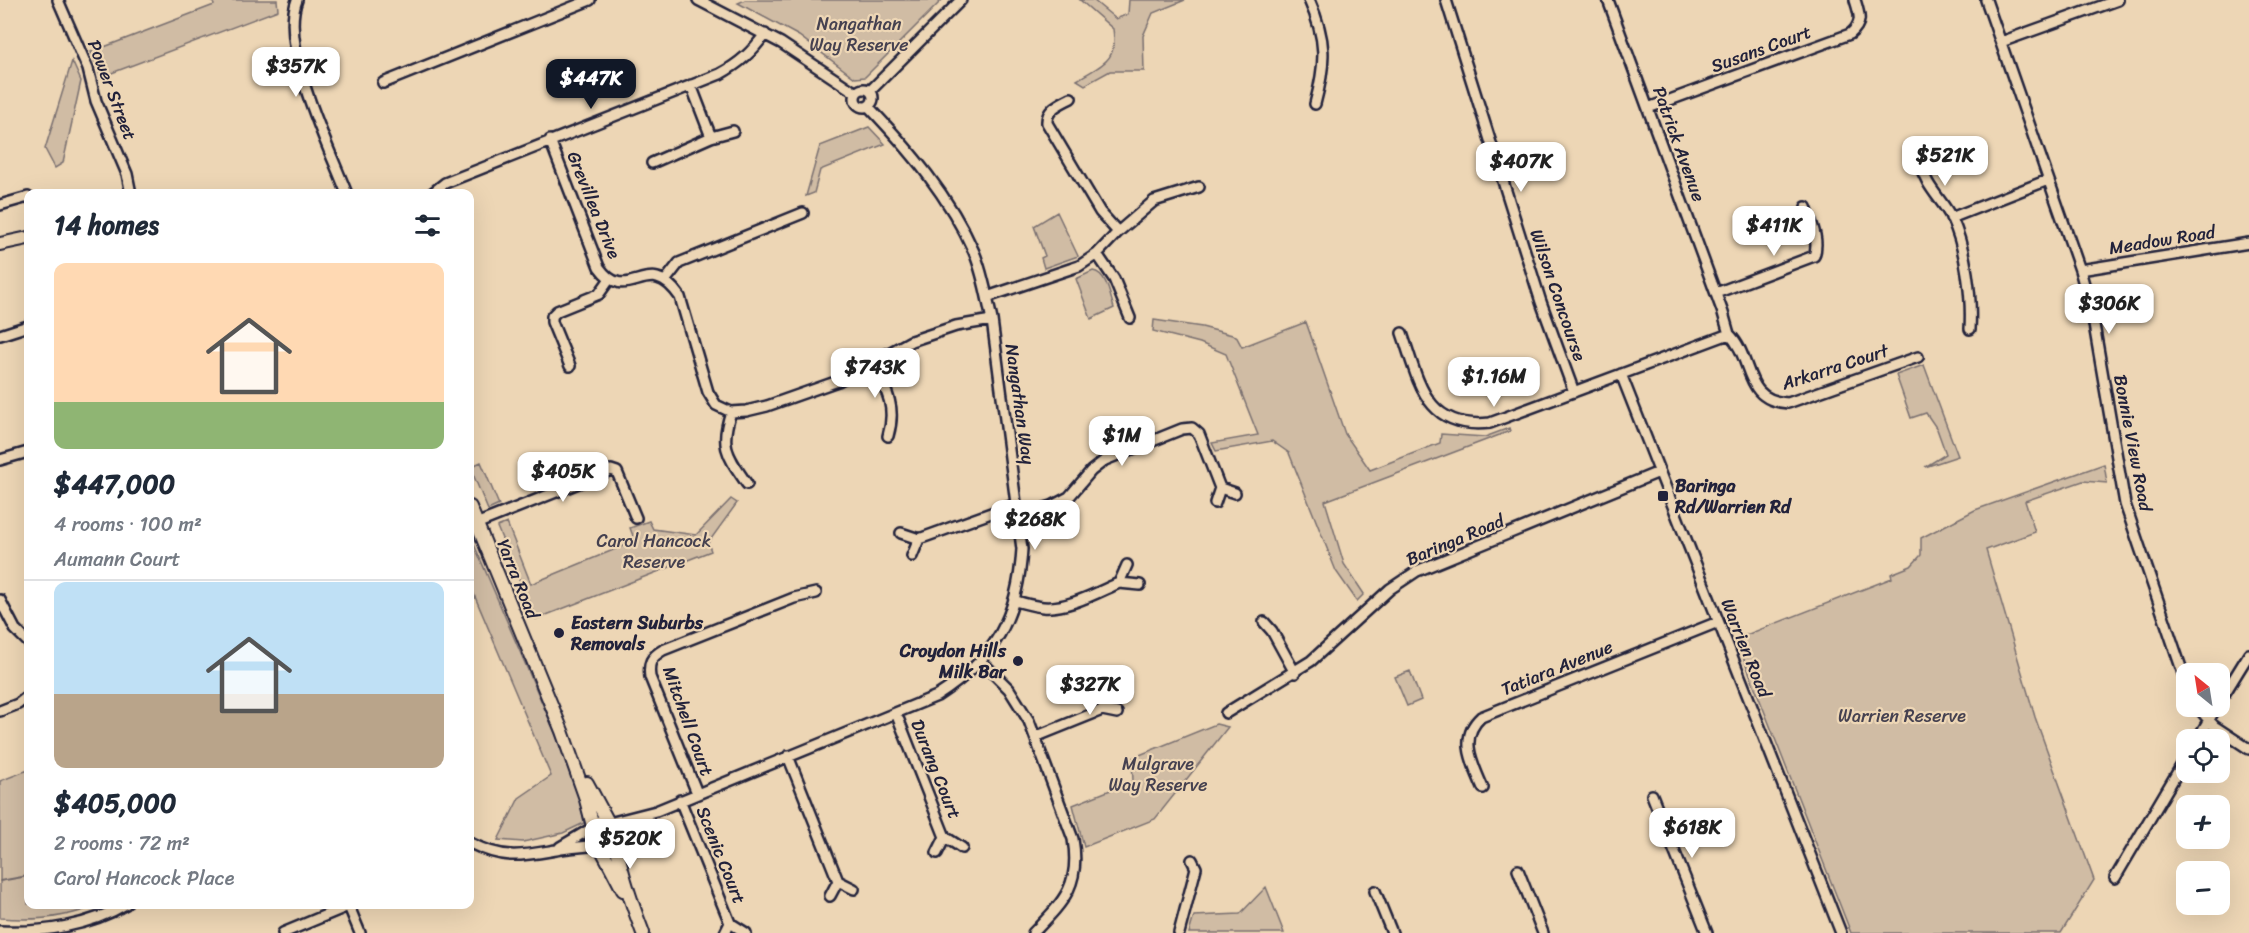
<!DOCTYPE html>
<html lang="en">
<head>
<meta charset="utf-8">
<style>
  :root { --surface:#fff; --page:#f2f2f3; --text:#1f2937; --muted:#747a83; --line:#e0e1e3; --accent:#111827 }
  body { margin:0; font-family:Sriracha,sans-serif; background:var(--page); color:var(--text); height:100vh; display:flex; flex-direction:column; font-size:22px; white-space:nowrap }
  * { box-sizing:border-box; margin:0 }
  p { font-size:20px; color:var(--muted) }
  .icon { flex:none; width:33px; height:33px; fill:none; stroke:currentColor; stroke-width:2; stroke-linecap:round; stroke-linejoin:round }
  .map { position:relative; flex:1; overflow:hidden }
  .drawer { position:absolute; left:24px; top:189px; width:450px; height:720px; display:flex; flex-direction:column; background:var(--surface); border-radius:12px; box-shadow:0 6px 24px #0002 }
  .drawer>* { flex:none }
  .needle { width:39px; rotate:330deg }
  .tools { position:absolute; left:2176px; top:663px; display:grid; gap:12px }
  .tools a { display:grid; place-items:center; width:54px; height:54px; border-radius:12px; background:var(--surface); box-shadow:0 6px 24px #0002; font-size:30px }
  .price { position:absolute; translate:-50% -51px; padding:0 14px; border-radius:12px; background:#fff; color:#222; font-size:20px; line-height:39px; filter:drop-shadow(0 2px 3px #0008) }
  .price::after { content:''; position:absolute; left:50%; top:36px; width:18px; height:14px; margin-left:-9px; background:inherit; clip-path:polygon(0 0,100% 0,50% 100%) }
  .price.on { background:var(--accent); color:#fff }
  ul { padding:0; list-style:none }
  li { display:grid; align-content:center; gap:12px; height:318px; padding:0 30px }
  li+li { border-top:2px solid var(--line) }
  li span { display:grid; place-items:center; height:186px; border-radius:12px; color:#555 }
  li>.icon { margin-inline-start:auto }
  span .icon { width:108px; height:108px; fill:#fffc; stroke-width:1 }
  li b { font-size:26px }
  h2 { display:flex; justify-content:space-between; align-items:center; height:72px; padding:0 30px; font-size:26px }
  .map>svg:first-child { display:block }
</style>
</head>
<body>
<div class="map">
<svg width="2249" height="933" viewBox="0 0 2249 933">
  <rect width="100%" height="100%" fill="#edd6b5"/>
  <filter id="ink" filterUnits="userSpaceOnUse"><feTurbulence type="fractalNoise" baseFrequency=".0167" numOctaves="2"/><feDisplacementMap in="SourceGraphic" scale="12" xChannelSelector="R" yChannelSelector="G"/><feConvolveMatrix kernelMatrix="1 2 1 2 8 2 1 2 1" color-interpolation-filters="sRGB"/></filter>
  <g filter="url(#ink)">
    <path fill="#d0bca4" stroke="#796f70" stroke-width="1.5" d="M212,0H277L278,10L101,77L91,52L214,5Z
      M745,0H942L865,77L855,78L799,36L738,3Z
      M1080,0H1093L1116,19L1128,14L1129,0H1185L1153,13L1143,36L1144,71H1110L1085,85L1077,80C1102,64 1118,62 1113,29Z
      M72,61L81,81L63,163L55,168L45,149Z
      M869,127L885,144L820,170L814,193L806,196L820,146Z
      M1057,212L1078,256L1044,268L1041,258L1045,256L1034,226Z
      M1093,271C1107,273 1110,296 1114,308L1091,319L1076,279Z
      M1154,320L1202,327L1236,336L1242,347L1306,322L1345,434L1370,470L1440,443L1441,434L1485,437L1509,428L1510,431L1325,501L1344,564L1364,594L1357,601L1336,571L1289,453L1272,441L1216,451L1212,443L1258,435L1226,354L1200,343L1153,331Z
      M1924,365L1958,456L1925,467L1946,454L1937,429L1926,413L1911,418L1896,375Z
      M481,462L499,505L488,510L470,467Z
      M2104,464L2107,483L2083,481L2025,501L2035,532L1986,550L2035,717L2094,880L2061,933H1851L1736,639L1892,578L1891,574L1911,566L1921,555V538L1975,510Z
      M731,499L737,503L708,543L711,551L536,619L497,527L507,523L531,584L635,541L630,528L649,521L653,529L696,535Z
      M470,535L570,768L580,799L584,823L563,833L523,842L498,840L519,798L551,776L470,585Z
      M1410,671L1421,700L1407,706L1395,677Z
      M1216,724L1228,727L1155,819L1084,847L1073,805L1133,781L1132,758Z
      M28,770V904L97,905C67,918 33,921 0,918V781Z
      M1266,887L1284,933H1189L1194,916L1240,914Z"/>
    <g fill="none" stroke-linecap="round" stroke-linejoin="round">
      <path stroke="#71686a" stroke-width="2" d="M0,881L28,876"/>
      <g stroke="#22223b" stroke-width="14">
        <path id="minor" d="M58,0L88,69L96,101L127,174L131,194
          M297,0C279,47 329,147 347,194
          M698,0L781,43L856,93
          M1309,0C1327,40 1326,63 1315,104
          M1446,0L1541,302L1574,392
          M1608,0L1723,313L1729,334
          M1986,0L2080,270L2092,313L2125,504L2187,685
          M2001,42L2118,0
          M383,83L590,0
          M691,85L711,137
          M855 98a9 9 0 1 1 18 0a9 9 0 1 1-18 0Z
          M870,91L961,0
          M1071,98C1060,104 1046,109 1047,123L1100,212L1118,232
          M1648,108L1850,34C1863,23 1860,16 1855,0
          M550,140L599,267C629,309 647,249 680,297L708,392L716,405L731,412L746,411L767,406L838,381L911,341L956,326L992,320
          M652,163L711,137L733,131
          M1920,163C1926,188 1942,199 1952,219C1966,249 1972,297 1970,329
          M431,194L445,183L720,74C740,63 752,52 765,34
          M0,205L28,197
          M1951,218L2048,180
          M1097,254L1114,279L1130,318
          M2080,270L2249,243
          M665,281L679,263L803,213
          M1716,293L1814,256C1820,240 1811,222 1806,207
          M987,297L1079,266L1097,254L1118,232L1154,201L1199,187
          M1402,333C1419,382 1425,430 1490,423L1729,334
          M1729,334C1754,358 1742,401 1788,403L1918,357
          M0,335L28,326
          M872,362C886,389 897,406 888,436
          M570,366L552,322V316L557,311L599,294L609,280
          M1621,374L1841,933
          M731,412C719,447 728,456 747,484
          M0,460L28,452
          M1215,503L1220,488L1235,493
          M1017,517L1052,506L1069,497L1091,471L1105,460L1182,429L1192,428L1199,434L1220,488
          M476,524L611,470L617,472L636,518
          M901,533L919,539L912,556
          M919,539L1016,504
          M1127,565L1119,583L1140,585
          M0,600L15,629L28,642
          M1015,601C1024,603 1033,606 1043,607C1068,609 1096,593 1119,583
          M1264,622L1272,631L1295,673
          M981,661L1009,689L1029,721L1073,839C1081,886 1063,902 1033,933
          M1108,697L1102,710L1117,713
          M2220,701L2249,654
          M2197,706L2214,726L2249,749
          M0,711L18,704L28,696
          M896,713L945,837
          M1226,713L1311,661L1390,589L1417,571L1659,472
          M1035,737L1102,710
          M2197,740L2217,706
          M788,756L838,881
          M1483,788C1473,764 1458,738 1481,717L1718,622
          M697,793L650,677C648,663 651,657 663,650L794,598L816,593
          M1652,795L1707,933
          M680,800L730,923
          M609,823L656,811L937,696C995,659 1018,617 1022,549L992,320C987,298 983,273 974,252C949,196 910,150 868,106
          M615,835L629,829L649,815
          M470,843C504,860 521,856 556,850C570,847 584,847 598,845
          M560,847L592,828
          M937,853L945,837L962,848
          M1518,870L1543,933
          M2115,878L2187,756
          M1375,891L1392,933
          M830,896L838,881L854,889
          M348,904L360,933
          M0,931C42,933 90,926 126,904
          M283,933L348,906
          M725,933L730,923L746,933
          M1179,933L1196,868L1192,860"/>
      </g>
      <g stroke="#22223b" stroke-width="16">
        <path id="major" d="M0,244L28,238
          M470,507L562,731L585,796L593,826
          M587,783L608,822
          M591 834a12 12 0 1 1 24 0a12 12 0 1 1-24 0Z
          M615,837C620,870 631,902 643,933
          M600,846L623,890"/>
      </g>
      <use href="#minor" stroke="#edd6b5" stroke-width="9"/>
      <use href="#major" stroke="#edd6b5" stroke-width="12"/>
    </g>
  </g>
  <g fill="#22223b" stroke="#edd6b5" stroke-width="2">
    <rect x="1657" y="490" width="12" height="12" rx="3"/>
    <circle cx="559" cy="633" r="6"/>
    <circle cx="1018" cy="661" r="6"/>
  </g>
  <g text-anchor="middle" stroke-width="4.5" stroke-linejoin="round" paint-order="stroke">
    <g font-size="18" fill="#454150" stroke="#edd6b5">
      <text x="859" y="30">Nangathan<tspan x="859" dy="21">Way Reserve</tspan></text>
      <text x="654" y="547">Carol Hancock<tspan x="654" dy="21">Reserve</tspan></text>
      <text x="1902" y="722">Warrien Reserve</text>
      <text x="1158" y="770">Mulgrave<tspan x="1158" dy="21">Way Reserve</tspan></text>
    </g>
    <g font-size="18" fill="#22223b" stroke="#edd6b5">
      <text transform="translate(1761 49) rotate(-20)" y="6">Susans Court</text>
      <text transform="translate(112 90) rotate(69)" y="6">Power Street</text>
      <text transform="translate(1679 144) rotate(70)" y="6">Patrick Avenue</text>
      <text transform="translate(594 205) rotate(68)" y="6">Grevillea Drive</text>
      <text transform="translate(2162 240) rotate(-9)" y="6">Meadow Road</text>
      <text transform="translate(1558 295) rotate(71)" y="6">Wilson Concourse</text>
      <text transform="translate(1835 367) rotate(-18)" y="6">Arkarra Court</text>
      <text transform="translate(1020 404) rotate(82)" y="6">Nangathan Way</text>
      <text transform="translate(2133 443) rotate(79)" y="6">Bonnie View Road</text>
      <text transform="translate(1455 540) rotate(-23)" y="6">Baringa Road</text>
      <text transform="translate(518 579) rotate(68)" y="6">Yarra Road</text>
      <text transform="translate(1746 648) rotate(68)" y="6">Warrien Road</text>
      <text transform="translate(1557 668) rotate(-22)" y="6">Tatiara Avenue</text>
      <text transform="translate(688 721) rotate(70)" y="6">Mitchell Court</text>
      <text transform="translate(936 769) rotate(68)" y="6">Durang Court</text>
      <text transform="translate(721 855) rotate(68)" y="6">Scenic Court</text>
    </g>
    <g font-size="18" font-weight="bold" fill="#22223b" stroke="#edd6b5" text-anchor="start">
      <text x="1675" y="492">Baringa<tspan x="1675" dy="21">Rd/Warrien Rd</tspan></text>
      <text x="571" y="629">Eastern Suburbs<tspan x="571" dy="21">Removals</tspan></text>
      <text x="1006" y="657" text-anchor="end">Croydon Hills<tspan x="1006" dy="21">Milk Bar</tspan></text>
    </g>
  </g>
</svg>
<div class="tools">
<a><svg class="needle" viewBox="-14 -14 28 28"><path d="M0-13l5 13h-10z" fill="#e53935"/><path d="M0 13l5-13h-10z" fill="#747a83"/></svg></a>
<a><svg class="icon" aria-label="locate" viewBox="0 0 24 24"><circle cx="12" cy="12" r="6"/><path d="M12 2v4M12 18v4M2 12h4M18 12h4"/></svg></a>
<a>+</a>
<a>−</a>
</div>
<b class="price" style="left:296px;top:98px">$357K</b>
<b class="price on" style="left:591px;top:110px">$447K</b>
<b class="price" style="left:1945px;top:187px">$521K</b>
<b class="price" style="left:1521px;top:193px">$407K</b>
<b class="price" style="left:1774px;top:257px">$411K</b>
<b class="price" style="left:2109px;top:335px">$306K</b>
<b class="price" style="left:875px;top:399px">$743K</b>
<b class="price" style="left:1494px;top:408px">$1.16M</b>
<b class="price" style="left:1122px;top:467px">$1M</b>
<b class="price" style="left:563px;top:503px">$405K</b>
<b class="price" style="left:1035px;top:551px">$268K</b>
<b class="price" style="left:1090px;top:716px">$327K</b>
<b class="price" style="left:1692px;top:859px">$618K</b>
<b class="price" style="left:630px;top:870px">$520K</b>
<section class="drawer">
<h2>14 homes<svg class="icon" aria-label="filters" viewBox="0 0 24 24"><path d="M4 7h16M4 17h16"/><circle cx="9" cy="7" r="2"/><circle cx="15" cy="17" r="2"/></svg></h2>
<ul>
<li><span style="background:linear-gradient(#ffd9b3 75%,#8fb573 0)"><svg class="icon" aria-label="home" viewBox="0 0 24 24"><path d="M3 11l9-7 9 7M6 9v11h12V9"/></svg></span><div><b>$447,000</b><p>4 rooms · 100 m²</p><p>Aumann Court</p></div></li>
<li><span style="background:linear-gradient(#bfe0f5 60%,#b9a48a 0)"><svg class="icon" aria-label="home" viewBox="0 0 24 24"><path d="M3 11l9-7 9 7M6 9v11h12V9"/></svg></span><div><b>$405,000</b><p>2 rooms · 72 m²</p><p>Carol Hancock Place</p></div></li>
</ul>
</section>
</div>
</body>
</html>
